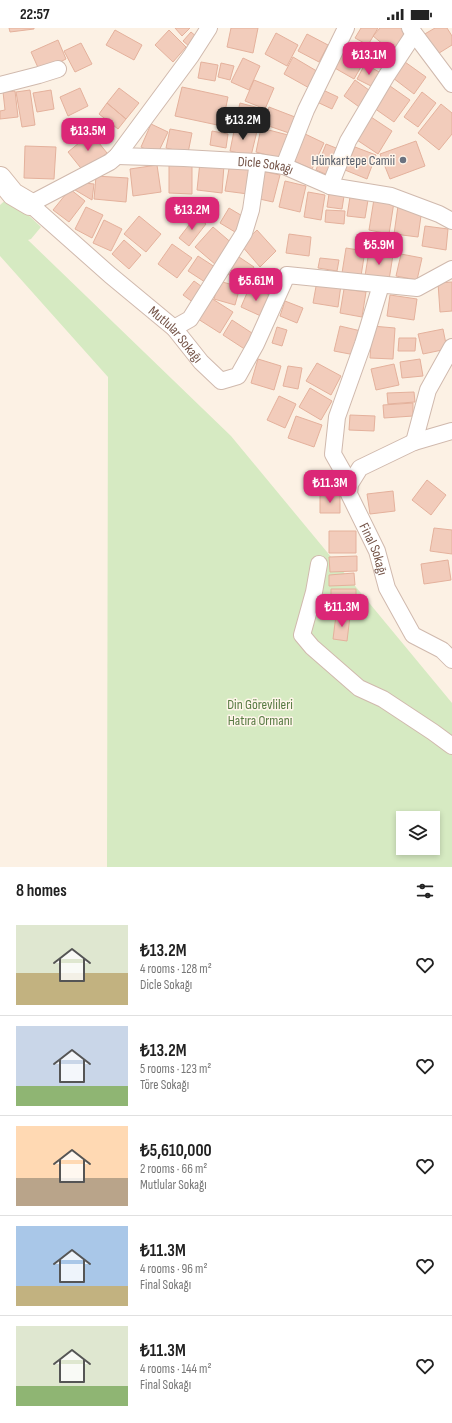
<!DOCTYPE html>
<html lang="en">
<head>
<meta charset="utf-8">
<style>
  :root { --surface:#fff; --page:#f6f6f6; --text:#222; --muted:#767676; --line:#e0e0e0; --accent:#db2777 }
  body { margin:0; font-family:"Sofia Sans Condensed",sans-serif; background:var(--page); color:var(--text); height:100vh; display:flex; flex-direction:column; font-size:15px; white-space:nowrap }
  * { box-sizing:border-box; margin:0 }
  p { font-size:13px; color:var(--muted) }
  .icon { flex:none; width:22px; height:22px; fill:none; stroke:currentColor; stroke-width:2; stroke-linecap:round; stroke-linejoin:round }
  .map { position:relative; height:839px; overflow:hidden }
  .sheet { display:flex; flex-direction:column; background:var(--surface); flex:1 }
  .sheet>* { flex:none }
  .fabs { position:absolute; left:396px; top:783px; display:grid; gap:8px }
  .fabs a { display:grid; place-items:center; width:44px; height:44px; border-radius:0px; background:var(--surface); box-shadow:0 2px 6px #0003; font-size:20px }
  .price { position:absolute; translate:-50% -34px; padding:0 9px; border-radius:8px; background:var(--accent); color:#fff; font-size:13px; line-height:26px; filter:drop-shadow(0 1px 2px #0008) }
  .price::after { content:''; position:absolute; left:50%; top:24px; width:12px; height:9px; margin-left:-6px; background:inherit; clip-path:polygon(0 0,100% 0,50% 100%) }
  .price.selected { background:#222; color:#fff }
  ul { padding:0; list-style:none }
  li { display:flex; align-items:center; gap:12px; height:100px; padding:0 16px }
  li+li { border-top:1px solid var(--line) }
  li span { display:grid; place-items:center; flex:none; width:112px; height:80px; border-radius:0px; color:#555 }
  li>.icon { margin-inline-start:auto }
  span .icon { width:48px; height:48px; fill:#fffc; stroke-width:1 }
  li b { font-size:17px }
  h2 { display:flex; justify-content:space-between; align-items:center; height:48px; padding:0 16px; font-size:17px }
  .status { display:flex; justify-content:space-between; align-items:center; height:28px; padding:0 20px; background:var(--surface); direction:ltr }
  .status svg { height:11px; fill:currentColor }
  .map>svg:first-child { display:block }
</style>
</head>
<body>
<div class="status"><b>22:57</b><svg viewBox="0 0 49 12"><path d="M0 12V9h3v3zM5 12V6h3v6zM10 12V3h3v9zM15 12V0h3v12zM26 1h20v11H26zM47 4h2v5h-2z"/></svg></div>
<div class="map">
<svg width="452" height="839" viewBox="0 0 452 839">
  <rect width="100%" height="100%" fill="#fcf1e4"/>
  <path fill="#d6eac2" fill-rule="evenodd" d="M9,169L41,199L31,211L28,212L231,408L452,675V839H107L108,349L0,228V177ZM403,790H433V820H403Z"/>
  <path fill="#f2ccbb" stroke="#e4b19c" d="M9,0H34V1L10,4Z
    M175,0H190L182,8Z
    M231,0H258L253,25L227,19Z
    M361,0H378L368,17L355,10Z
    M380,0H407L395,26L373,8Z
    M435,0H447L452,8V17L436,27L423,7Z
    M115,2L142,17L134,32L106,17Z
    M169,2L186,19L173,34L155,17Z
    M191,4L198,10L190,19L183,13Z
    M276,5L298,17L287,38L265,26Z
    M307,6L328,17L319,34L298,23Z
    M58,12L66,31L40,44L31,24Z
    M81,15L92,36L75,44L64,23Z
    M344,18L366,30L354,51L333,39Z
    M293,29L320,45L311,61L284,46Z
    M243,30L260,38L249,62L231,54Z
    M201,34L218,37L215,53L198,50Z
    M405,34L426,49L414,66L393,50Z
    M221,35L234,38L230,52L218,49Z
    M365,36L381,45L373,59L357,51Z
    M254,52L274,60L265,81L245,73Z
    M355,52L373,65L362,81L344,68Z
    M390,58L410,72L394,94L374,80Z
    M182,59L228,69L222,98L175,88Z
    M80,60L88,78L68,88L60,69Z
    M119,60L139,75L126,91L107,75Z
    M30,62L35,97L22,99L16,64Z
    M51,62L54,81L37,84L33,65Z
    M323,62L338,69L332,81L317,74Z
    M15,63L18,89L0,91V83L5,82L3,64Z
    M422,64L436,75L418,99L404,89Z
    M107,75L126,91L118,101L99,86Z
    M240,75L263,81L258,101L235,95Z
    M441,76L452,85V106L439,122L418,105Z
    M269,79L295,89L289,105L263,96Z
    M371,89L392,103L378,126L357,112Z
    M151,96L168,104L157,127L141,119Z
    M235,98L257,103L251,128L230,123Z
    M261,100L288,107L282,131L256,124Z
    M170,101L192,105L188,125L166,120Z
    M212,103L228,106L226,120L210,117Z
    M91,105L107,125L84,144L68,124Z
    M303,105L324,115L312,141L291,132Z
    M416,113L425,138L390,151L380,126Z
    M326,116L341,122L330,148L316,142Z
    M25,118L56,119L54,151L24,150Z
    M355,119L376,127L367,151L345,142Z
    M200,134L224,137L222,165L197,162Z
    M230,135L252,139L248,166L225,163Z
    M157,137L161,164L133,168L130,141Z
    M169,137L192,138V166L169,165Z
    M262,143L280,147L273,174L255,170Z
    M96,148L128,150L126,174L94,171Z
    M285,153L306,158L300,184L279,179Z
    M75,154L94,156L92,172L70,159Z
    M70,161L85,173L69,194L53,182Z
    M308,164L325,167L321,192L304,189Z
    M329,166L344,168L342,181L327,179Z
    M350,169L368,172L365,190L347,188Z
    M374,171L394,174L389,206L369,202Z
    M398,178L422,181L418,209L394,206Z
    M86,179L103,187L92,210L75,201Z
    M229,180L244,189L235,204L220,195Z
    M326,182L345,183L344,196L325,194Z
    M139,188L161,206L146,224L124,206Z
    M196,188L206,196L189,218L179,210Z
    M104,192L122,201L111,223L93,215Z
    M425,198L448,201L446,222L422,218Z
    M213,199L234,217L216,237L195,219Z
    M257,202L276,223L260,239L241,217Z
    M289,206L311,209L309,228L286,225Z
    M124,212L141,227L129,241L112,226Z
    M172,216L192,230L177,250L158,236Z
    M346,220L365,223L361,248L342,245Z
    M369,223L393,227L389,252L365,248Z
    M401,226L422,230L417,252L396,248Z
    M236,227L254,239L243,256L225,244Z
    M198,228L218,241L208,256L188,243Z
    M320,230L339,232L337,243L318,240Z
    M194,253L205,261L194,275L183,267Z
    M219,253L240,259L235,277L214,271Z
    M317,253L341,257L338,279L313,275Z
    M452,254V283L440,284L438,255Z
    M250,258L272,268L263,289L241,279Z
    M344,261L366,264L362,289L340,285Z
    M390,267L417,271L414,292L387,288Z
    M211,270L233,284L220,305L198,291Z
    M285,273L303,280L297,295L280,288Z
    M232,292L255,307L246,322L223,307Z
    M340,298L361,303L355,327L334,323Z
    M372,298L395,300L393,331L370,330Z
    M277,299L287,302L282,318L272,315Z
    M443,301L447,321L423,326L418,306Z
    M399,310H416L415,323H398Z
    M258,331L281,338L274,362L251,355Z
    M420,331L423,348L402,350L400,334Z
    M317,335L341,348L331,367L306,353Z
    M394,336L399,357L376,362L371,341Z
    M288,338L302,340L298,361L283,358Z
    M310,360L332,373L321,392L299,379Z
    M414,364L415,374L388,376L387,365Z
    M279,368L296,376L285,400L267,392Z
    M413,375V388L384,390L383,377Z
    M350,387L375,388L374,403L349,402Z
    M296,388L322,397L314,419L288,410Z
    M427,452L446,467L431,487L412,472Z
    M393,463L395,483L370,486L367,466Z
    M320,467H340V485H320Z
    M434,500L452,502V526L430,523Z
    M329,503H356V525H329Z
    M357,528V543L330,544L329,529Z
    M448,532L451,552L424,556L421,536Z
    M354,545L355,557L329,558V547Z
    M331,561H356V583H331Z
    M336,587L350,588L347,613L333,611Z"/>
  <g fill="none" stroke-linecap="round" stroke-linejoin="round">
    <g stroke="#d0b9ad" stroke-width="18">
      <g id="street">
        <path id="s1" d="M209,0L191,28L117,128L110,134L30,176L110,247L174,300L201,334L221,353L238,348L256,316L287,247L417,260L452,241"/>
        <path d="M410,0L452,56"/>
        <path d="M0,57L39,47L58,41"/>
        <path id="s2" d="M117,128L184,130L258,134L284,138L330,158L391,168L439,186L452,193"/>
        <path d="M284,138L306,82L346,0"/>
        <path d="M330,158L348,113L387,47L414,6"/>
        <path d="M174,300L190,291L244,205L251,182L258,134"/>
        <path id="s3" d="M452,403L414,414L360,440L350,456L349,466L377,523L387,560L413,607L442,622L452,632"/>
        <path d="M414,414L428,362L452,319"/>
        <path d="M350,456L333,426L337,389L363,316L381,257"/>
        <path d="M319,536L314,564L302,607L312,619L359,660L383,671L433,704L452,718"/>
      </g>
    </g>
    <g stroke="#d3b9aa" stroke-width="24">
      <path id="secondary" d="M0,150L13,166L30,176"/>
    </g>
    <use href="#street" stroke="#fff" stroke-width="16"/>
    <use href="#secondary" stroke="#fff" stroke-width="22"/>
  </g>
  <circle fill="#6b7280" stroke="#fff5ea" stroke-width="1.5" cx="403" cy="132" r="4"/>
  <g text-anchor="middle" stroke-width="3" stroke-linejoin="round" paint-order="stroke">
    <g font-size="14" fill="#5b616d" stroke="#fff5ea" text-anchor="end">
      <text x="395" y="137">Hünkartepe Camii</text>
    </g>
    <g font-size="14" fill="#755549" stroke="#fff5ea">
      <text dy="5" stroke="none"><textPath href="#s2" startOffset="149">Dicle Sokağı</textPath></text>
      <text dy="5" stroke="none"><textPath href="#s1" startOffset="453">Mutlular Sokağı</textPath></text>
      <text dy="5" stroke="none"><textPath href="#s3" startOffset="189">Final Sokağı</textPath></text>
    </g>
    <g font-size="14" fill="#577a42" stroke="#fff5ea">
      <text x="260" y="681">Din Görevlileri<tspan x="260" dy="16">Hatıra Ormanı</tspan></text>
    </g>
  </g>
</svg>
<div class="fabs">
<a><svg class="icon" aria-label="layers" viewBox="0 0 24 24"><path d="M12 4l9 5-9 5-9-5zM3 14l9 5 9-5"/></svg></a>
</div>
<b class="price" style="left:369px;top:48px">₺13.1M</b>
<b class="price selected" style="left:243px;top:113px">₺13.2M</b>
<b class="price" style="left:88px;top:124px">₺13.5M</b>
<b class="price" style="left:192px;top:203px">₺13.2M</b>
<b class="price" style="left:379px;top:238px">₺5.9M</b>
<b class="price" style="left:256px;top:274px">₺5.61M</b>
<b class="price" style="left:330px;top:476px">₺11.3M</b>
<b class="price" style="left:342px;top:600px">₺11.3M</b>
</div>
<section class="sheet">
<h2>8 homes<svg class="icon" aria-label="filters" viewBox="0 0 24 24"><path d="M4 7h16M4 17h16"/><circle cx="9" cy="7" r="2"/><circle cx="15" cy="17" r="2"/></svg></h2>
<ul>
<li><span style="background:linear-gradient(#dfe7d0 60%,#c2b280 0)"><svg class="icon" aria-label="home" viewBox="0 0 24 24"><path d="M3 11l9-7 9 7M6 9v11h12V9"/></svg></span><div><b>₺13.2M</b><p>4 rooms · 128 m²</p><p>Dicle Sokağı</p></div><svg class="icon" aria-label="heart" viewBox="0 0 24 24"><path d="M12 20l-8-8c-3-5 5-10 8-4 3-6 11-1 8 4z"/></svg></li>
<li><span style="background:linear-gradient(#c9d6e8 75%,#8fb573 0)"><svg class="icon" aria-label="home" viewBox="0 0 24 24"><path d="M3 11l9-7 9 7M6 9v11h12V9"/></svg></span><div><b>₺13.2M</b><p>5 rooms · 123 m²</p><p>Töre Sokağı</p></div><svg class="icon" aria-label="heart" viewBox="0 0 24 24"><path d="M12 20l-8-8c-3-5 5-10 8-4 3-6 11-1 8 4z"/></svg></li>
<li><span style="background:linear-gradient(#ffd9b3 65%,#b9a48a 0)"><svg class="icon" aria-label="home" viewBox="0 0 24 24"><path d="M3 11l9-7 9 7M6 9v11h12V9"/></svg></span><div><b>₺5,610,000</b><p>2 rooms · 66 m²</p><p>Mutlular Sokağı</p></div><svg class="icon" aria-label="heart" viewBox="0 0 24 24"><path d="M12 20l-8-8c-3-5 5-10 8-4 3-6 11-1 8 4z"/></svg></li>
<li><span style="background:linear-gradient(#a9c7e8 75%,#c2b280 0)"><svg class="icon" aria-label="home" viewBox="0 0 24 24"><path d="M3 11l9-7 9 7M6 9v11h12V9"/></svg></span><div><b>₺11.3M</b><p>4 rooms · 96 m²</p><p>Final Sokağı</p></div><svg class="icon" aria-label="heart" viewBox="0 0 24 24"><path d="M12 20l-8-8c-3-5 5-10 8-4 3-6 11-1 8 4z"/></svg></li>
<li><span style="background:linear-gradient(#dfe7d0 75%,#8fb573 0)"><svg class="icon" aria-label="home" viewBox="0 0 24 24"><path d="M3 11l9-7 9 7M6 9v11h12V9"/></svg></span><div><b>₺11.3M</b><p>4 rooms · 144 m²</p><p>Final Sokağı</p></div><svg class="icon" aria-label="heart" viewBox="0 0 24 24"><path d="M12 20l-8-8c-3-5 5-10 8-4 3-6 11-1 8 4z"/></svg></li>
</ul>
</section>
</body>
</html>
